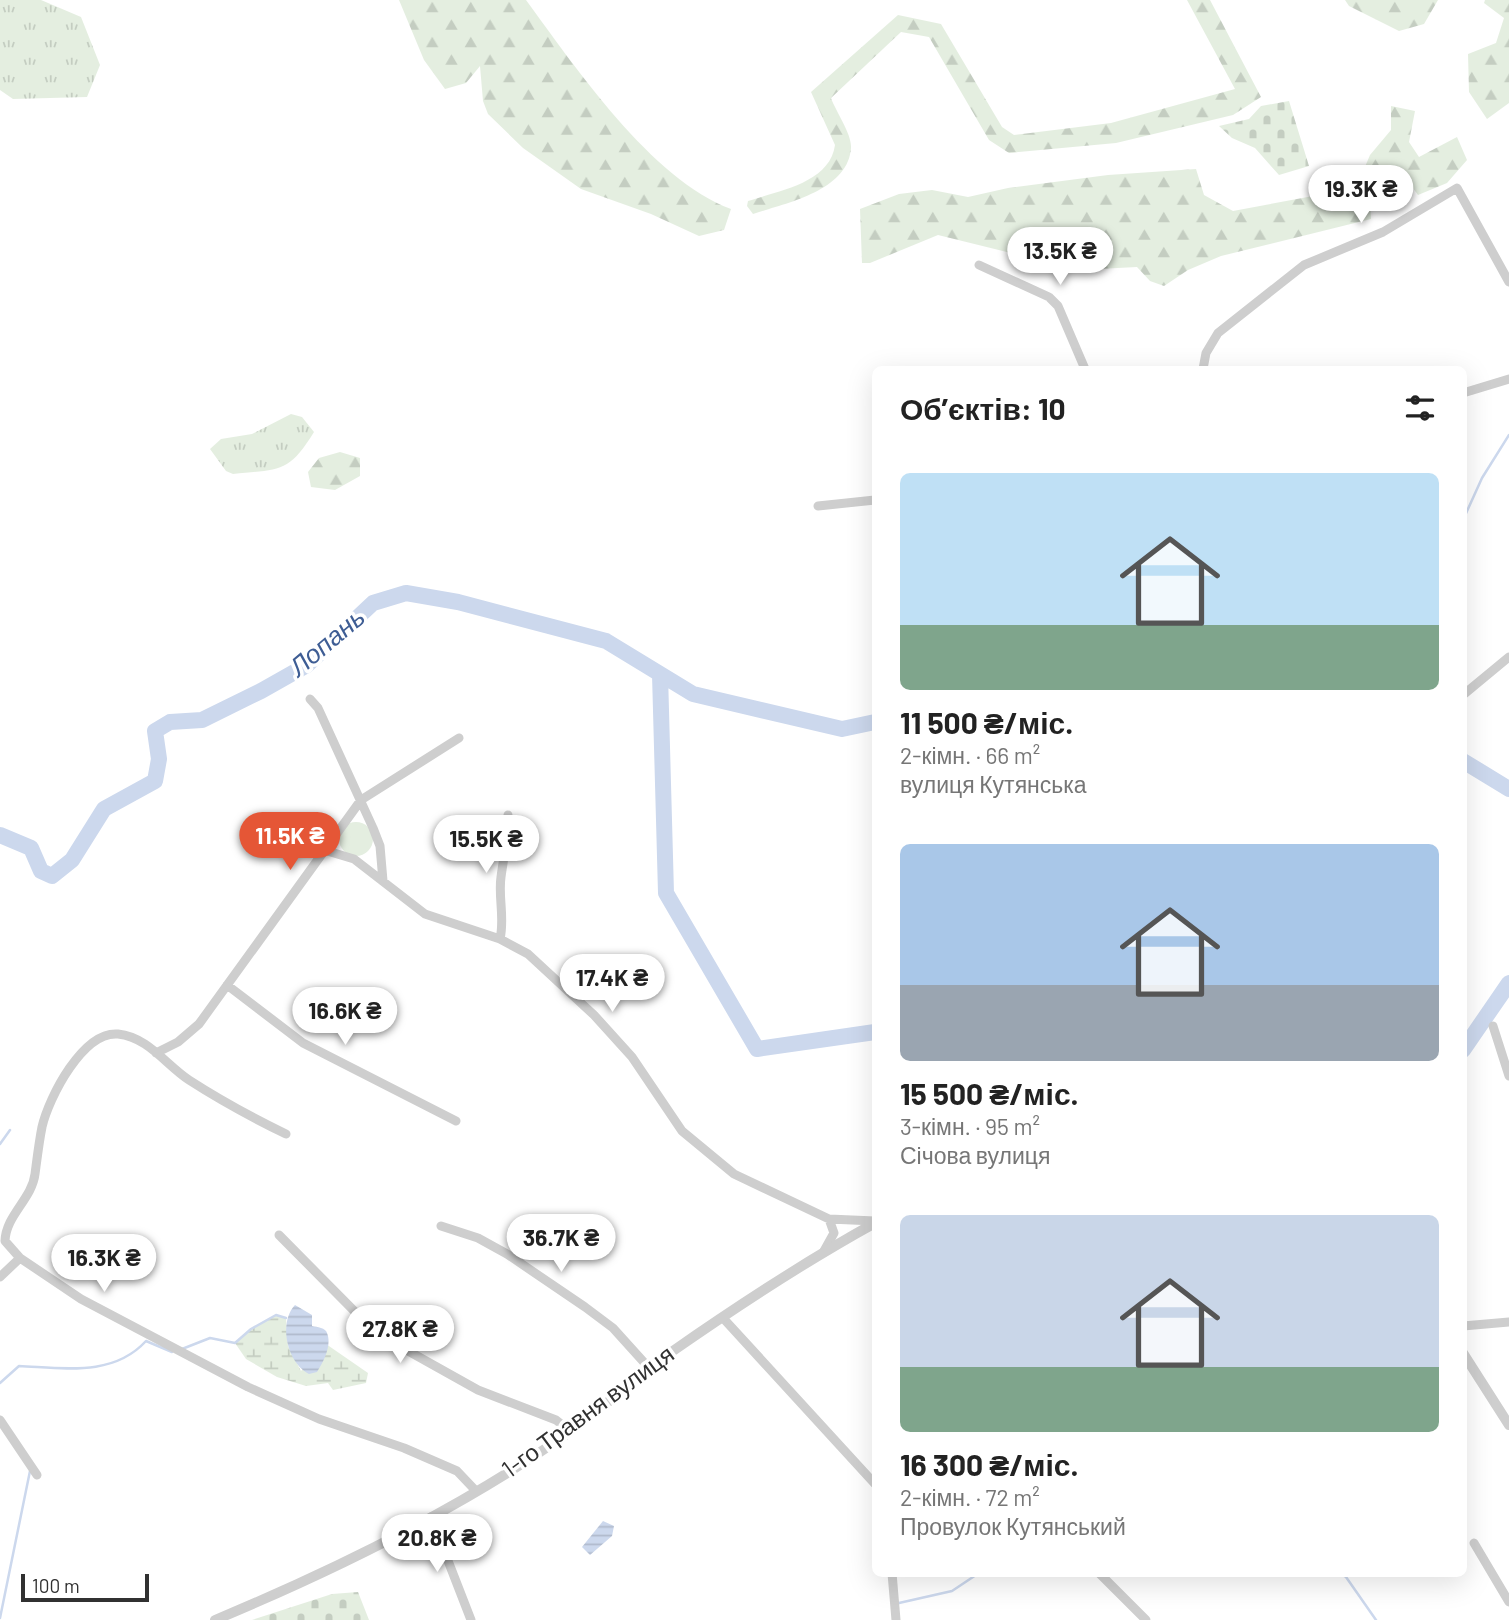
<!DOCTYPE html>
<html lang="uk">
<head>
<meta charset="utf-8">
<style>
  :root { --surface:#fff; --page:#f6f6f6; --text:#222; --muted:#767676; --accent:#e55636 }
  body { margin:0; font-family:Barlow,sans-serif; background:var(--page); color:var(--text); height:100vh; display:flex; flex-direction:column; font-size:26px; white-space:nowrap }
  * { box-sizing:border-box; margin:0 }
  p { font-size:23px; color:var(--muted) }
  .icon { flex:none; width:38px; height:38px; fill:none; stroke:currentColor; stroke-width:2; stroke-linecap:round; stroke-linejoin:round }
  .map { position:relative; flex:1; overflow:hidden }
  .details { position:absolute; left:872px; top:366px; width:595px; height:1211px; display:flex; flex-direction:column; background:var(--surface); border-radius:10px; box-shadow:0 7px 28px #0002 }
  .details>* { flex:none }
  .scale { position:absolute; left:21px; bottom:18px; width:128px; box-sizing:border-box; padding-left:7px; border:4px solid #313131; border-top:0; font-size:19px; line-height:24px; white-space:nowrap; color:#313131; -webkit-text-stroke:5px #fff; paint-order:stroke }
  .price { position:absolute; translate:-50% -60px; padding:0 16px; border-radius:24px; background:#fff; color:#222; font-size:23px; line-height:46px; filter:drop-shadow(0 2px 4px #0008) }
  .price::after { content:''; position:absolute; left:50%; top:42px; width:21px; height:16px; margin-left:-10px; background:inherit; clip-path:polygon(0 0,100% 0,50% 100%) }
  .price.current { background:var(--accent); color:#fff }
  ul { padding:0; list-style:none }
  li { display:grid; align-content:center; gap:14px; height:371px; padding:0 28px }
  li span { display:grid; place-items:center; height:217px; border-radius:10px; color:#555 }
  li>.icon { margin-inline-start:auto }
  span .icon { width:126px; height:126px; fill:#fffc; stroke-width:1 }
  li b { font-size:30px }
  h2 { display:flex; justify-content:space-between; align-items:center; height:84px; padding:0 28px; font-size:30px }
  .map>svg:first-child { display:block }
</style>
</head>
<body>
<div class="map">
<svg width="1509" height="1620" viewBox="0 0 1509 1620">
  <defs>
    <pattern id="grass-tufts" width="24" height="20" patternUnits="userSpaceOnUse" patternTransform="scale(1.75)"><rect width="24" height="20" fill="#e4eee0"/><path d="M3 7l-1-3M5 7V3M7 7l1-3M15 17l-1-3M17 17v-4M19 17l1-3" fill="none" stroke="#c4cdc1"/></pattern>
    <pattern id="forest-firs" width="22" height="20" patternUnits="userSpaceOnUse" patternTransform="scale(1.75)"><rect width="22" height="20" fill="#e4eee0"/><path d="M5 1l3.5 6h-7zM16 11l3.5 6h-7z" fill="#c4cdc1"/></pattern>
    <pattern id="wetland-marsh" width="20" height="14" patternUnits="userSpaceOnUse" patternTransform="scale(1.75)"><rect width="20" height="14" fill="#e4eee0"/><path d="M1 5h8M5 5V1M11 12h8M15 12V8" fill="none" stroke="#c4cdc1"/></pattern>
    <pattern id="cemetery-stones" width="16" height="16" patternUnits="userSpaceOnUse" patternTransform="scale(1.75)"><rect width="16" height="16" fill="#e4eee0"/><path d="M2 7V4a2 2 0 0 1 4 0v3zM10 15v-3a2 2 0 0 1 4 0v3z" fill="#c4cdc1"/></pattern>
    <pattern id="water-rules" width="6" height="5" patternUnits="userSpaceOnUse" patternTransform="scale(1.75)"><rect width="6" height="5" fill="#ccd8ed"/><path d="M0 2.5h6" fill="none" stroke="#b0bacc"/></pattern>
  </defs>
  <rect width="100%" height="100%" fill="#fff"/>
  <path fill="url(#grass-tufts)" d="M0,0H41L81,17L100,65L87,97L13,99L0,90Z
    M291,414L302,417L314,432C288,474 280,469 233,474L226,471L210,449L221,439L252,434Z"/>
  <path fill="url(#forest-firs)" d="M399,0H526C576,68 651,179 731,209L724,230L699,236L651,214L581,189L523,148L488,114L483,101L480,66L466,83L445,89L424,60Z
    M1187,0H1210L1261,97L1233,115L1116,143L1009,153L989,140L929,37L901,32L831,98C836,112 852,134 851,148C848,191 786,203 753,214L747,206L748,201C778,191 830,183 835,145L811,92L898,15L941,24L1002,127L1014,135L1111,123L1235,89Z
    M1345,0H1438L1424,24L1399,31L1349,6Z
    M1485,0H1509V103L1487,119L1469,92L1468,54L1496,43L1504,18L1484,3Z
    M1391,106L1415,111L1409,142L1419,157L1457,137L1467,160L1447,183L1418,195L1407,180H1381L1370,200L1371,219L1221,256L1188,270L1164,286L1150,281L1137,267L1079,270L938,235L870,263H862L860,209L899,194L932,190L968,197L1008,188L1108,175L1196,169L1204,195L1233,211L1356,188L1370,155L1391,130Z
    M340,452L360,458V476L335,490L311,487L308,472L319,458Z"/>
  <path fill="url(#wetland-marsh)" d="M276,1315L286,1318L288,1346L301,1371L326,1344L368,1373L366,1383L333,1390L328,1383L306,1386L277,1377L246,1359L235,1343L251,1329Z"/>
  <path fill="url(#cemetery-stones)" d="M1289,101L1309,166L1279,175L1255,148L1232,138L1219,126L1249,119L1261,106Z
    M358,1592L369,1620H252L332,1594Z"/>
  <path fill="#e4eee0" d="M339 839a17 17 0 1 1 34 0a17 17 0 1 1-34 0Z"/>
  <path fill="url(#water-rules)" d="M295,1305L312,1315V1326C317,1327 326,1328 327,1333C332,1345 324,1361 317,1372L309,1374C287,1363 278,1323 295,1305Z
    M603,1521L614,1526L612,1536L590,1555L582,1547Z"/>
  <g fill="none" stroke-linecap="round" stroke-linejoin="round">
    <path stroke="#ccd8ed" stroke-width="2.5" d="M1463,520L1482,478L1509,435
      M0,1144L10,1130
      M182,1349L210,1338L235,1343L251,1329L276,1315L286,1318
      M0,1383L19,1366C64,1368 113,1377 146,1341L172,1352
      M1339,1573L1346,1577L1376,1620
      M899,1603L952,1591L979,1573
      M0,1618L30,1471"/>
    <path stroke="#ccd8ed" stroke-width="16" d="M660,674L666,893L757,1049L875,1032
      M1463,761L1509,789
      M0,835L31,848L41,871L52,876L72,860L104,809L155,781L159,759L155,731L170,722L202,720L261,691L307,665L373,603L406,593L458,602L606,641L693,694L842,729L875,722
      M1463,1050L1509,983"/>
    <path stroke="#cecece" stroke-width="9" d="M979,265L1049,297L1058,306L1085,369
      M1203,369L1206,353L1218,333L1304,265L1383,232L1457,188L1509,282
      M1463,393L1509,379
      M818,506L875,500
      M1463,695L1509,657
      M310,699L318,708L373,828L380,846L383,881
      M324,850L354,859L425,914L500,939L528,954L594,1015L632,1057L682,1131L734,1174L829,1219L875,1221
      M500,939C505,918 498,897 501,877C504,855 508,837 508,815
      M227,985L303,1043L456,1121
      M1493,1026L1509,1076
      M156,1053L178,1042L199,1024L361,800L459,738
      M286,1134C253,1118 220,1100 189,1080C166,1065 148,1037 118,1034C83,1031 49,1097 42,1127C39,1142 37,1159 35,1174C32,1199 6,1215 5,1241L20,1258L81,1299L248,1387L319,1419L404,1448L457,1471L476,1491
      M441,1226L478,1238L507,1254L585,1307L613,1328L650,1369
      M279,1235L376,1333L478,1390L556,1420L570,1431
      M824,1251L834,1233L829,1219
      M0,1277L20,1258
      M723,1318L875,1484
      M1463,1326L1509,1322
      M0,1420L37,1475
      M431,1517L471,1620
      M1474,1543L1509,1602
      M892,1573L896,1620
      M1099,1573L1146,1620"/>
    <path stroke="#cecece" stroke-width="10" d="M1463,1353L1509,1425
      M215,1620C335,1570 454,1512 561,1438C599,1412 632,1380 670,1353C736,1307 804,1262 875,1223"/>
  </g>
  <g text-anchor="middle" stroke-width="7" stroke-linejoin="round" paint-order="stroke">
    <g font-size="24" fill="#313131" stroke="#fff">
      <text transform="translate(588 1412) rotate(-36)" y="8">1-го Травня вулиця</text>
    </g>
    <g font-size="26" font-style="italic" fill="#3e5d94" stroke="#fff">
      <text transform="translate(327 642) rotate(-40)" y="9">Лопань</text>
    </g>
  </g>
</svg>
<div class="scale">100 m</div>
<b class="price" style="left:1361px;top:225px">19.3K ₴</b>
<b class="price" style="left:1060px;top:287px">13.5K ₴</b>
<b class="price current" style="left:290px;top:872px">11.5K ₴</b>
<b class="price" style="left:486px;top:875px">15.5K ₴</b>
<b class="price" style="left:612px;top:1014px">17.4K ₴</b>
<b class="price" style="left:345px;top:1047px">16.6K ₴</b>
<b class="price" style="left:561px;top:1274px">36.7K ₴</b>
<b class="price" style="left:104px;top:1294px">16.3K ₴</b>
<b class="price" style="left:400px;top:1365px">27.8K ₴</b>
<b class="price" style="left:437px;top:1574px">20.8K ₴</b>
<section class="details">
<h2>Об’єктів: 10<svg class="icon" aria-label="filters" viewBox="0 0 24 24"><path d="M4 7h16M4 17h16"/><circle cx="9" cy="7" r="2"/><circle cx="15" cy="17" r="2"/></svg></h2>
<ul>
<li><span style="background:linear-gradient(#bfe0f5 70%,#7fa58c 0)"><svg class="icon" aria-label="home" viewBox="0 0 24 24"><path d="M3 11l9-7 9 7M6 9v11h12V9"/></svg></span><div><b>11 500 ₴/міс.</b><p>2-кімн. · 66 m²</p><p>вулиця Кутянська</p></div></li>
<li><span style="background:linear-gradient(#a9c7e8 65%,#9aa5b1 0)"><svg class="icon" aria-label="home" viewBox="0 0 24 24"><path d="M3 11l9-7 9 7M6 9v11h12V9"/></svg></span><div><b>15 500 ₴/міс.</b><p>3-кімн. · 95 m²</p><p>Січова вулиця</p></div></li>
<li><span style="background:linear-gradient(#c9d6e8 70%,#7fa58c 0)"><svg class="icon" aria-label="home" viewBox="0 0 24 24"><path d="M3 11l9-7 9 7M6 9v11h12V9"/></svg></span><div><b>16 300 ₴/міс.</b><p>2-кімн. · 72 m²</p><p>Провулок Кутянський</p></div></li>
</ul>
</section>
</div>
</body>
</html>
